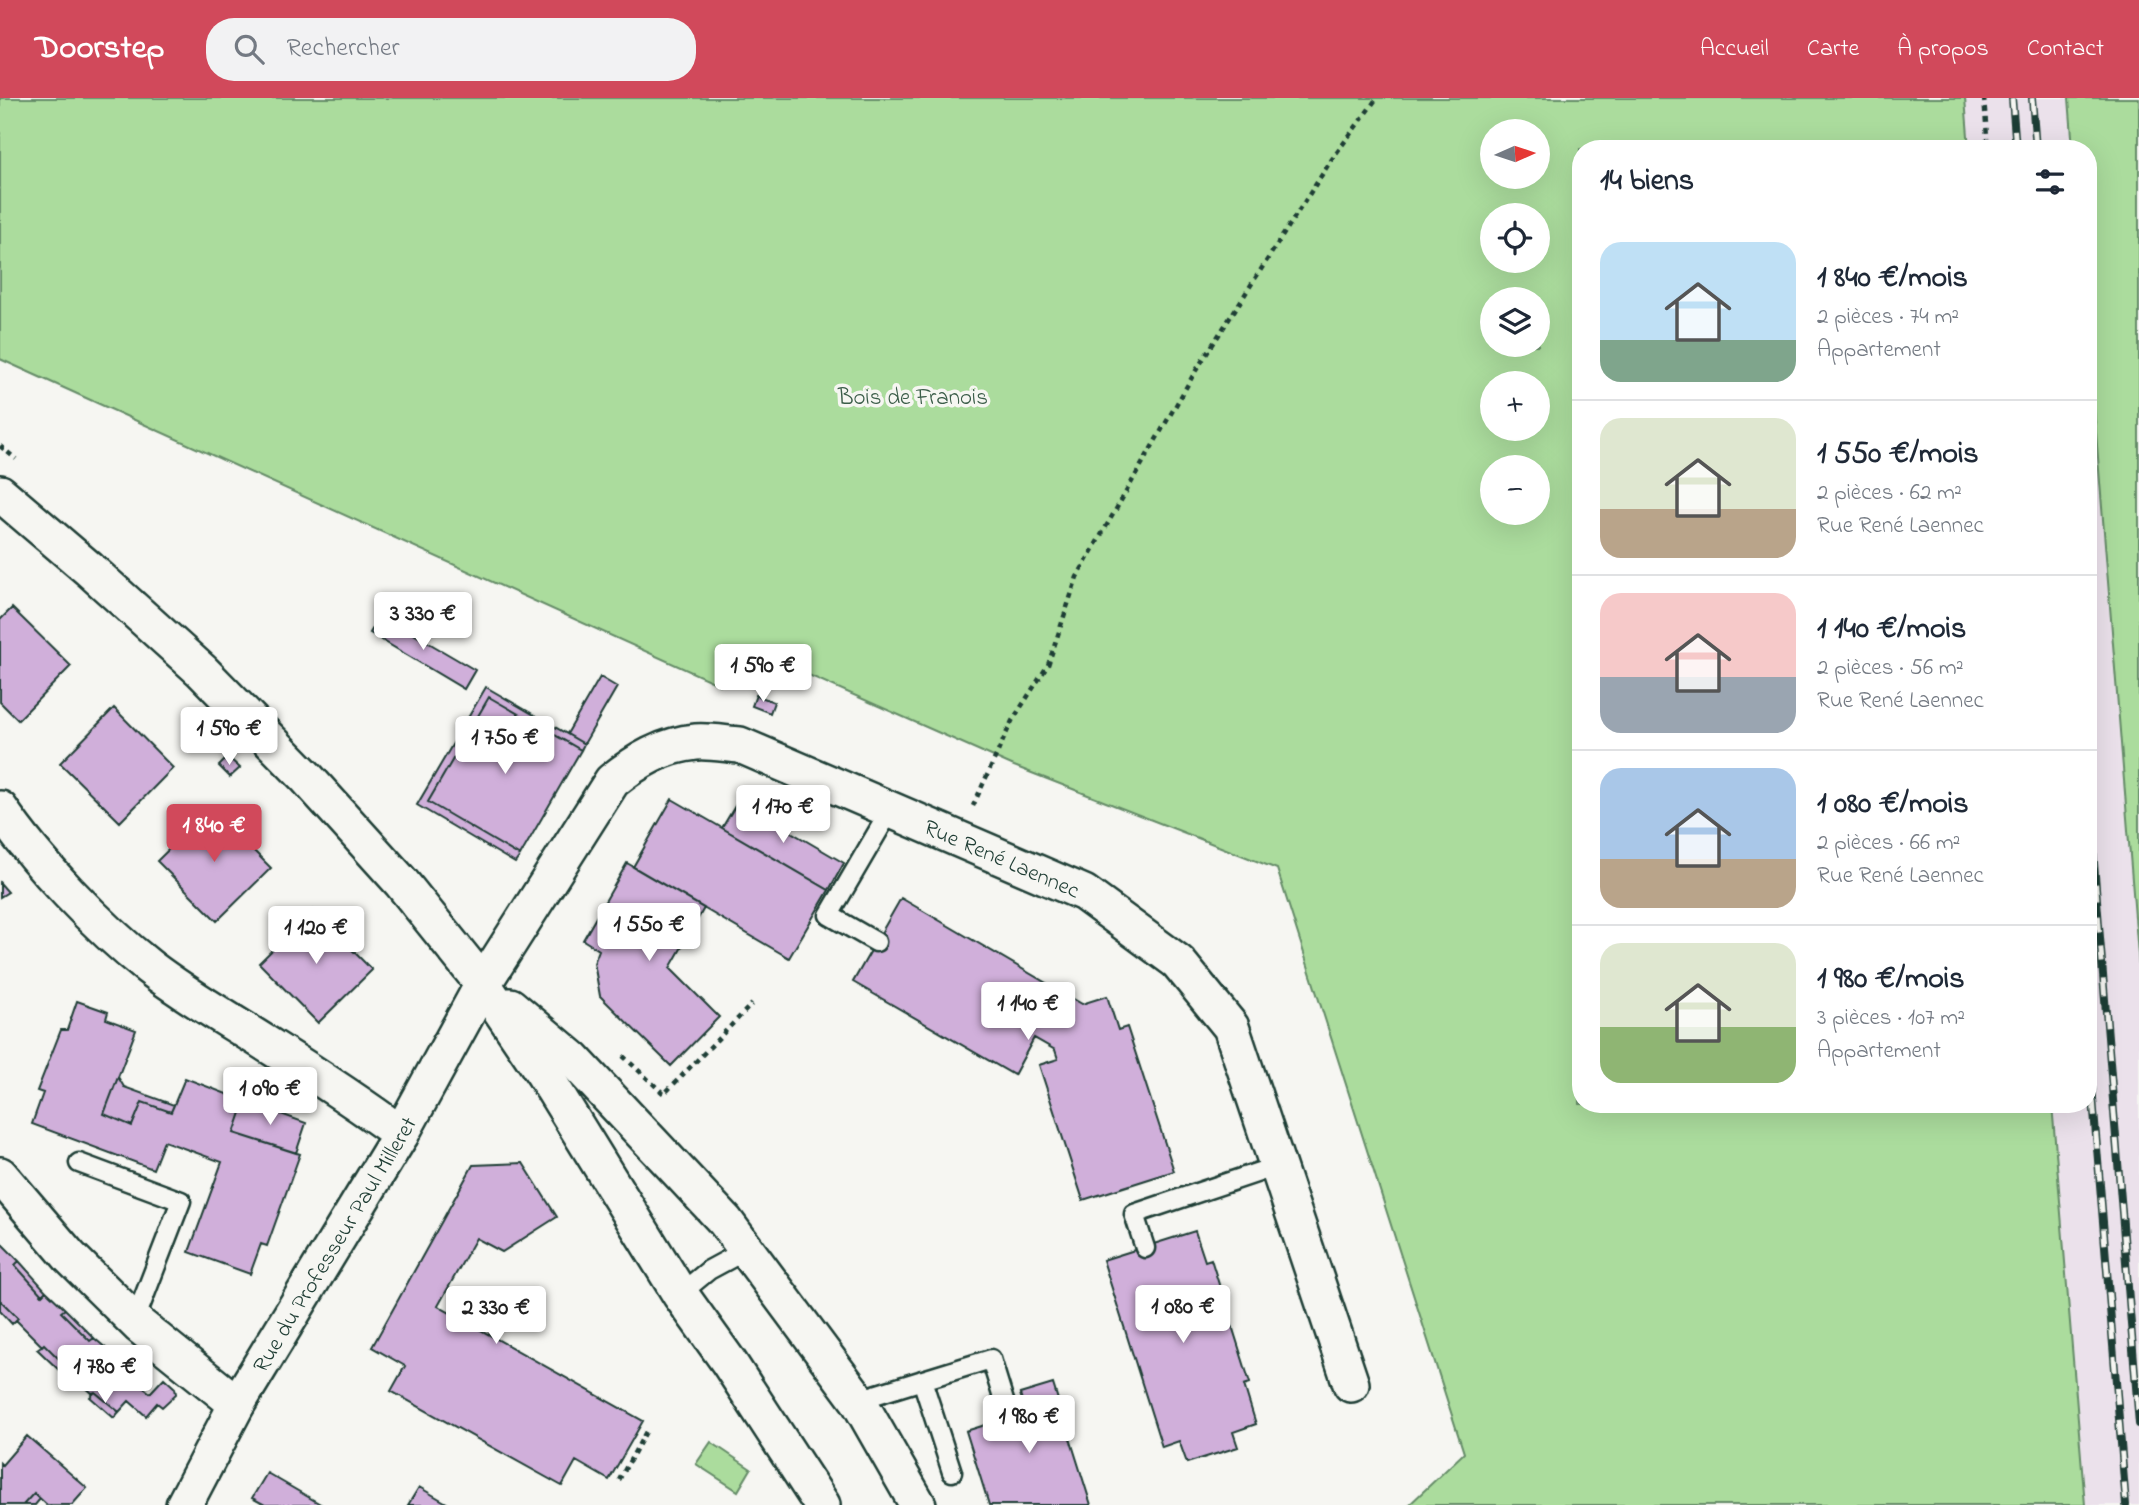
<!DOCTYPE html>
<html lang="fr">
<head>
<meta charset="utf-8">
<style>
  :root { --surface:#fff; --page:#f2f2f3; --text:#1f2937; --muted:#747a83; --line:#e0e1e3; --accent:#d1495b }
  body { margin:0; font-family:"Indie Flower",sans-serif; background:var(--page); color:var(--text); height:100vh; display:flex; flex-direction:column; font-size:26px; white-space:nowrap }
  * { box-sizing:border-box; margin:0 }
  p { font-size:23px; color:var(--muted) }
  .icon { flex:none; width:38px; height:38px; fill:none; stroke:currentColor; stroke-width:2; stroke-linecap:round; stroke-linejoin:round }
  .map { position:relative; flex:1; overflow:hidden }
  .drawer { position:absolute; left:1572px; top:42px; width:525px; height:973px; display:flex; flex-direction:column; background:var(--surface); border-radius:28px; box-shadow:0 7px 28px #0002 }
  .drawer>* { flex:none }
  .needle { width:46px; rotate:87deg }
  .tools { position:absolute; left:1480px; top:21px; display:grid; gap:14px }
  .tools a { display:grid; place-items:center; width:70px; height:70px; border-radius:50%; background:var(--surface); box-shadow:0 7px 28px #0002; font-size:35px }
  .price { position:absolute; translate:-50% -60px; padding:0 16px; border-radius:7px; background:#fff; color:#222; font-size:23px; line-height:46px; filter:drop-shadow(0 2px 4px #0008) }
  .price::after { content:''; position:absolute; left:50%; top:42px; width:21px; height:16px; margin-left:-10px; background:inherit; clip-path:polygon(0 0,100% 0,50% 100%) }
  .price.active { background:var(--accent); color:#fff }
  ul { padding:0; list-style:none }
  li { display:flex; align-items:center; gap:21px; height:175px; padding:0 28px }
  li+li { border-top:2px solid var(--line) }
  li span { display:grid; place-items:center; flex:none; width:196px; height:140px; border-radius:21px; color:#555 }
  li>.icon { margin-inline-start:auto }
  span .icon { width:84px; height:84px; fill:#fffc; stroke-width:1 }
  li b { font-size:30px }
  h2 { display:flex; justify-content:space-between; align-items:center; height:84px; padding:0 28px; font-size:30px }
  header { display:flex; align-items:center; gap:42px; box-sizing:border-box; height:98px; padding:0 35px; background:var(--accent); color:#fff }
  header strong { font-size:33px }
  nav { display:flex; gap:38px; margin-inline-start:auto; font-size:24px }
  .search { width:490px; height:63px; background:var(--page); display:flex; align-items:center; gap:18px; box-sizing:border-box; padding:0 24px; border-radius:28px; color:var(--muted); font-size:26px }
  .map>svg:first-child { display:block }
</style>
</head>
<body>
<header>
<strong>Doorstep</strong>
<div class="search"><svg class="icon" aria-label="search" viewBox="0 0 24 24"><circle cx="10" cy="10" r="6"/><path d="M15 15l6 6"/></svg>Rechercher</div>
<nav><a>Accueil</a><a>Carte</a><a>À propos</a><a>Contact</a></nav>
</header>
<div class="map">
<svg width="2139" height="1407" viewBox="0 0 2139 1407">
  <rect width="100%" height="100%" fill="#f6f6f2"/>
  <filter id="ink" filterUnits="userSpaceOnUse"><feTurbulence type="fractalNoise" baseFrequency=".0143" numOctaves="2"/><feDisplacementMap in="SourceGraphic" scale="14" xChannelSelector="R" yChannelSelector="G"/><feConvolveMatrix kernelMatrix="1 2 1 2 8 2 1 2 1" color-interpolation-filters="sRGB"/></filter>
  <g filter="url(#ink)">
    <path fill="#ebe1eb" d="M1965,0H2069L2073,51H1969Z
      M2088,235L2139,869V1407H2085L2052,1006H2088Z"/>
    <path fill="#abdc9d" stroke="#658c68" stroke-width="2" fill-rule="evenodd" d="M0,0H1965L1969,51H1580V1006H2052L2085,1407H1409L1464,1355L1277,771L1014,668L802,574L720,587L0,261ZM1493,33H1538V79H1493ZM1493,117H1538V163H1493ZM1493,201H1538V247H1493ZM1493,285H1538V331H1493ZM1493,369H1538V415H1493Z
      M2069,0H2139V869L2088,235V51H2073Z
      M711,1344L751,1371L738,1393L696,1366Z"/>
    <path fill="#d0afda" stroke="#1f3d34" stroke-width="2" d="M12,510L71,568L18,622L0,604V522Z
      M381,517L475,572L464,591L370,535Z
      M600,579L617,589L584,646L567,636Z
      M486,589L584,646L581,652L489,599L428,704L520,758L515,765L417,707Z
      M756,597L774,604L770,615L752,608Z
      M489,599L581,652L520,758L428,704Z
      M114,610L173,670L120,724L60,665Z
      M228,659L240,670L230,679L219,668Z
      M672,701L829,792L789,860L633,769Z
      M738,703L844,765L829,792L722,730Z
      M211,710L271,770L217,823L157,763Z
      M627,765L704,810L670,870L719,919L671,968L600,898L594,865L599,852L583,842Z
      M0,785L8,794L0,799Z
      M901,800L1082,906L1107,898L1118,932L1127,929L1174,1073L1083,1102L1039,967L1058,961L1055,952L1034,940L1014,977L853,884Z
      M313,812L372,872L318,925L259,865Z
      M77,903L108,914L106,921L136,932L104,1016L132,1028L142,1004L171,1014L185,980L245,1003L234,1035L300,1056L267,1148L261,1146L250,1176L189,1154L222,1064L164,1043L153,1071L32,1026L43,995L37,993L61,932H67Z
      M118,979L124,989L174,1007L171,1014L142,1004L132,1028L104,1016Z
      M245,1003L306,1025L296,1055L234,1035Z
      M523,1065L557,1119L502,1154L476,1140L438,1208L643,1323L609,1382L576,1363L562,1388L391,1293L405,1268L372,1249L473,1067Z
      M1195,1133L1205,1163L1211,1161L1250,1285L1244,1287L1256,1326L1233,1334L1238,1349L1187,1365L1179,1343L1162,1349L1103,1162Z
      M0,1144L19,1163L15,1167L42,1197L46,1193L65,1211L61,1214L90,1243L94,1240L114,1257L110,1261L150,1295L164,1280L175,1290L176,1296L162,1309L157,1305L146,1318L129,1303L119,1314L95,1294L92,1295L66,1272L67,1269L44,1246L42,1248L16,1222L18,1220L0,1202Z
      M19,1163L46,1193L42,1197L15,1167Z
      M0,1202L18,1220L12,1226L0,1213Z
      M65,1211L94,1240L90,1243L61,1214Z
      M44,1246L67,1269L62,1275L37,1251Z
      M114,1257L146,1285L143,1289L110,1261Z
      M1053,1286L1091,1407H989L966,1333L995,1324L994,1318L1024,1308L1020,1296Z
      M95,1294L119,1314L114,1320L90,1299Z
      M27,1338L87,1390L72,1407H47L34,1395L23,1407H0V1365L2,1367Z
      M267,1375L322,1407H265L252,1400Z
      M419,1389L450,1407H408Z
      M34,1395L40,1401L35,1407H23Z"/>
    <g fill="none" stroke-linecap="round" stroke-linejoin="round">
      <g stroke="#1f3d34" stroke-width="23">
        <path id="service" d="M876,844L829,817L891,711
          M79,1065L181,1103L135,1222
          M1145,1150L1134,1116L1277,1068
          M680,1196L709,1172L746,1152
          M922,1282L952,1374
          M858,1302L991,1261L1007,1313"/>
      </g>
      <g stroke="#1f3d34" stroke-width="40">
        <g id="minor">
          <path d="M0,395L89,471L202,573L307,680L401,784L483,886L544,976L680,1196L728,1263L822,1407"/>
          <path d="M0,711C36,764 98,829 149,869C188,899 231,923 273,950C316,977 359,1005 401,1036"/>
          <path d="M510,908L573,961L725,1123L858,1302L918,1407"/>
          <path d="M0,1077L70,1159L140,1228L237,1306"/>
          <path id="s1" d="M184,1407L237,1306L401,1036L483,886L612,683C637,663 663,647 696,644C710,643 726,646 740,647L1084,795L1178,864L1231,929L1351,1286"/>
        </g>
      </g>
      <path stroke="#1f3d34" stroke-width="4.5" stroke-dasharray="5 5" stroke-linecap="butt" d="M1984,0L1988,51
        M0,348L16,361
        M973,708L1012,623L1048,567L1077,479L1195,274L1332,61L1377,0
        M623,958L664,996L752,906
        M619,1382L648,1330"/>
      <use href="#service" stroke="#f6f6f2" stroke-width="18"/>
      <use href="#minor" stroke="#f6f6f2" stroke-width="35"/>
      <g stroke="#1f3d34" stroke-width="8">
        <path id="rail" d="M2012,0L2016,51
          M2032,0L2036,51
          M2088,690L2139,1326
          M2088,939L2126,1407"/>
      </g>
      <use href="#rail" stroke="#f6f6f2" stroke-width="5" stroke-dasharray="16" stroke-linecap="butt"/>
    </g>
  </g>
  <g text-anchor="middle" stroke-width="7" stroke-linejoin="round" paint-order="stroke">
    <g font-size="23" fill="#3b5d49" stroke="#f6f6f2">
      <text x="913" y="306">Bois de Franois</text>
    </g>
    <g font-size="23" fill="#1f3d34" stroke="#f6f6f2">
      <text dy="8" stroke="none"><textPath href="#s1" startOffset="1265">Rue René Laennec</textPath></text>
      <text dy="8" stroke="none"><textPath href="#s1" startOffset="301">Rue du Professeur Paul Milleret</textPath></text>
    </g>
  </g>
</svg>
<div class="tools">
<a><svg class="needle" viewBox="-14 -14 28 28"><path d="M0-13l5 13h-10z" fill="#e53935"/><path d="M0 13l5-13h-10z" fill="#747a83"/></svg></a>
<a><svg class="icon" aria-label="locate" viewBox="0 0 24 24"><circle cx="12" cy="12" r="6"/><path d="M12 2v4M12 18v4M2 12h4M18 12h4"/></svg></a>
<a><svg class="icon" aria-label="layers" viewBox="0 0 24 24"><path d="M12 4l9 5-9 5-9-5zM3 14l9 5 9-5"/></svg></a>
<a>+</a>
<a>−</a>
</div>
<b class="price" style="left:423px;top:554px">3 330 €</b>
<b class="price" style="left:763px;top:606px">1 590 €</b>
<b class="price" style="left:229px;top:669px">1 590 €</b>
<b class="price" style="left:505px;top:678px">1 750 €</b>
<b class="price" style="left:783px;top:747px">1 170 €</b>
<b class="price active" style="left:214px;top:766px">1 840 €</b>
<b class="price" style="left:649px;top:865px">1 550 €</b>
<b class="price" style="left:316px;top:868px">1 120 €</b>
<b class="price" style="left:1028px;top:944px">1 140 €</b>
<b class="price" style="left:270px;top:1029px">1 090 €</b>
<b class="price" style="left:1183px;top:1247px">1 080 €</b>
<b class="price" style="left:496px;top:1248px">2 330 €</b>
<b class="price" style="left:105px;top:1307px">1 780 €</b>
<b class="price" style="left:1029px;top:1357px">1 980 €</b>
<section class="drawer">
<h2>14 biens<svg class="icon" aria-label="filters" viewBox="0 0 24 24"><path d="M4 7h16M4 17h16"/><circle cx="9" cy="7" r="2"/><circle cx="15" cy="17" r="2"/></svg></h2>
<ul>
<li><span style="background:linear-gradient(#bfe0f5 70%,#7fa58c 0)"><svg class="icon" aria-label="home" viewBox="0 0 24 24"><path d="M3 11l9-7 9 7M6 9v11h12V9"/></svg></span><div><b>1 840 €/mois</b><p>2 pièces · 74 m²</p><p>Appartement</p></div></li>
<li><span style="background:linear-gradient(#dfe7d0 65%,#b9a48a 0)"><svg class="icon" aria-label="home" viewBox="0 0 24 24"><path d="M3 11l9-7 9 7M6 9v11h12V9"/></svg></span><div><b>1 550 €/mois</b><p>2 pièces · 62 m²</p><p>Rue René Laennec</p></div></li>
<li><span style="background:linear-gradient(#f6c9c9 60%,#9aa5b1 0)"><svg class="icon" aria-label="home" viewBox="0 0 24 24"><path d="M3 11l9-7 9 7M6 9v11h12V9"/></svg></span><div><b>1 140 €/mois</b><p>2 pièces · 56 m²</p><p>Rue René Laennec</p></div></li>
<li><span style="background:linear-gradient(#a9c7e8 65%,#b9a48a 0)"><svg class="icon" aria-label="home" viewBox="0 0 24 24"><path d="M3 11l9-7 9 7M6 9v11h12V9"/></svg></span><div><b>1 080 €/mois</b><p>2 pièces · 66 m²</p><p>Rue René Laennec</p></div></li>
<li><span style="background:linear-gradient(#dfe7d0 60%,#8fb573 0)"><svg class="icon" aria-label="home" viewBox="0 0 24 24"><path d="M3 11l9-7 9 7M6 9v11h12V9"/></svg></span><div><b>1 980 €/mois</b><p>3 pièces · 107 m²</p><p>Appartement</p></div></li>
</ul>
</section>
</div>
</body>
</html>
